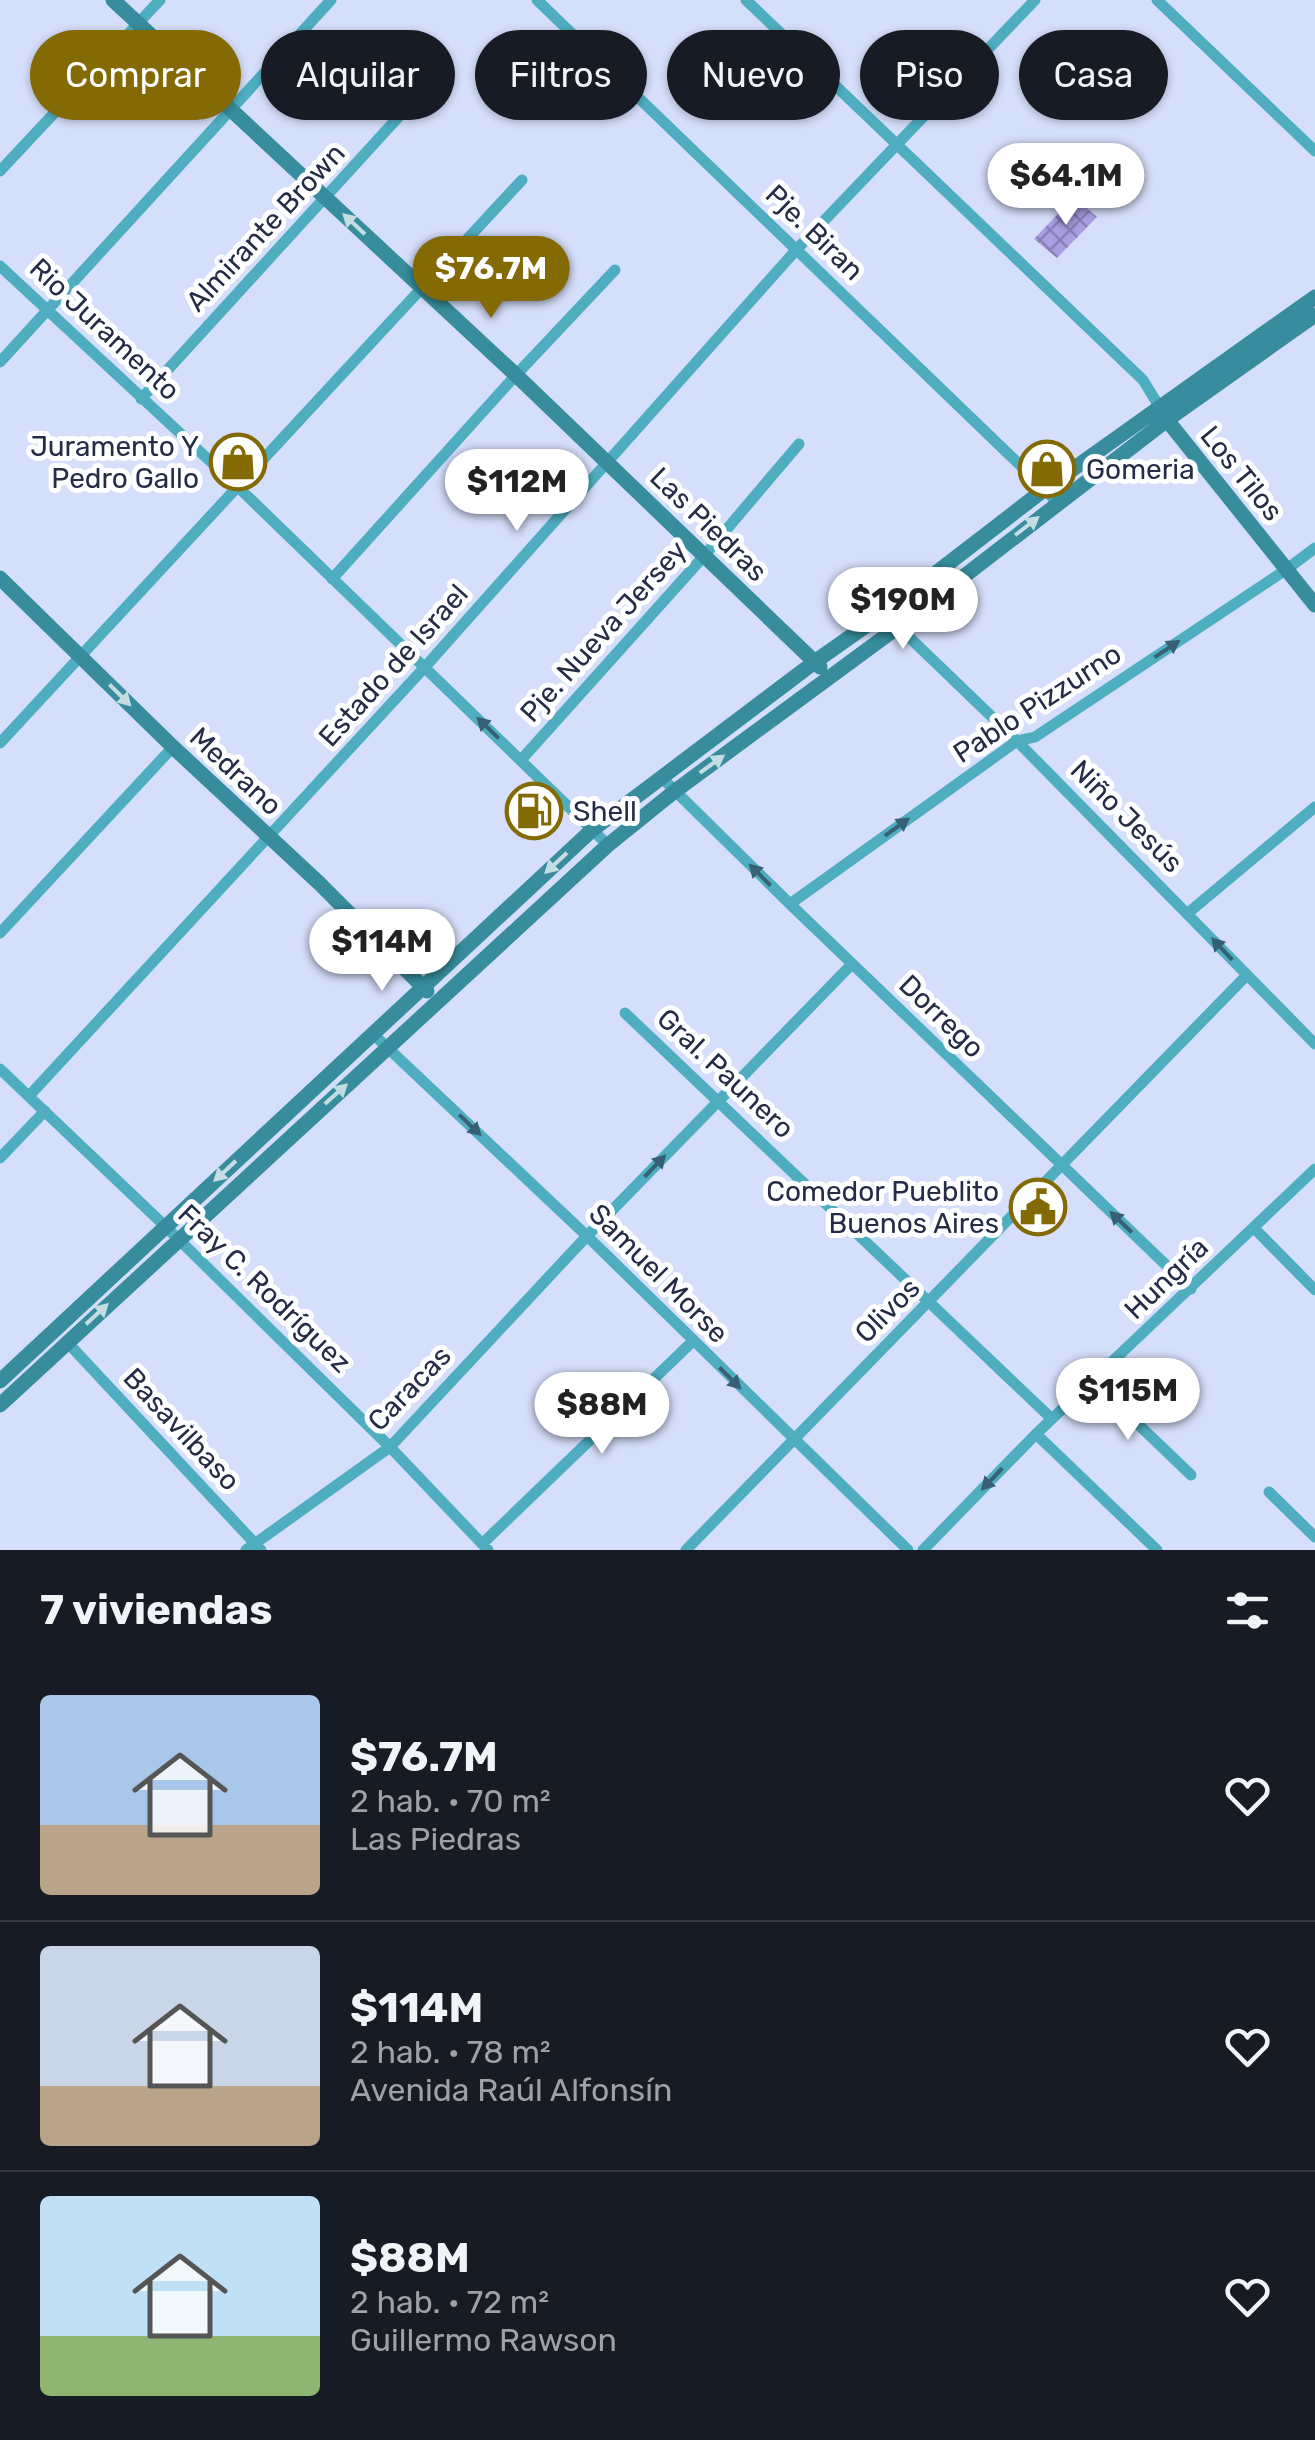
<!DOCTYPE html>
<html lang="es">
<head>
<meta charset="utf-8">
<style>
  :root { --surface:#171b24; --page:#242831; --text:#f1f3f6; --muted:#9ea1a6; --line:#363941; --accent:#846a04 }
  body { margin:0; font-family:Rubik,sans-serif; background:var(--page); color:var(--text); height:100vh; display:flex; flex-direction:column; font-size:38px; white-space:nowrap }
  * { box-sizing:border-box; margin:0 }
  p { font-size:32px; color:var(--muted) }
  .icon { flex:none; width:55px; height:55px; fill:none; stroke:currentColor; stroke-width:2; stroke-linecap:round; stroke-linejoin:round }
  .map { position:relative; height:1550px; overflow:hidden }
  .drawer { display:flex; flex-direction:column; background:var(--surface); flex:1 }
  .drawer>* { flex:none }
  .guide { position:absolute; left:30px; top:30px; width:1255px; height:90px; display:flex; gap:20px }
  .price { position:absolute; translate:-50% -85px; padding:0 22px; border-radius:35px; background:#fff; color:#222; font-size:32px; line-height:65px; filter:drop-shadow(0 2px 5px #0008) }
  .price::after { content:''; position:absolute; left:50%; top:60px; width:30px; height:22px; margin-left:-15px; background:inherit; clip-path:polygon(0 0,100% 0,50% 100%) }
  .price.active { background:var(--accent); color:#fff }
  ul { padding:0; list-style:none }
  li { display:flex; align-items:center; gap:30px; height:250px; padding:0 40px }
  li+li { border-top:2px solid var(--line) }
  li span { display:grid; place-items:center; flex:none; width:280px; height:200px; border-radius:10px; color:#555 }
  li>.icon { margin-inline-start:auto }
  span .icon { width:120px; height:120px; fill:#fffc; stroke-width:1 }
  li b { font-size:42px }
  h2 { display:flex; justify-content:space-between; align-items:center; height:120px; padding:0 40px; font-size:42px }
  .chip { padding:0 35px; border-radius:45px; background:var(--surface); box-shadow:0 2px 8px #0004; font-size:35px; line-height:90px }
  .chip.active { background:var(--accent); color:#fff }
  .map>svg:first-child { display:block }
</style>
</head>
<body>
<div class="map">
<svg width="1315" height="1550" viewBox="0 0 1315 1550">
  <defs>
    <pattern id="building-cross-hatch" width="8" height="8" patternUnits="userSpaceOnUse" patternTransform="scale(2.5)"><rect width="8" height="8" fill="#a99ee2"/><path d="M0 0l8 8M0 8l8-8" fill="none" stroke="#8981b9"/></pattern>
  </defs>
  <rect width="100%" height="100%" fill="#d5defa"/>
  <path fill="url(#building-cross-hatch)" d="M1074,197L1097,217L1057,258L1034,239Z"/>
  <g fill="none" stroke-linecap="round" stroke-linejoin="round">
    <path stroke="#4eaec0" stroke-width="11" d="M537,0L1045,489L1057,503
      M746,0L1143,380L1162,411
      M1157,0L1315,151
      M0,171L160,0
      M0,266L238,487L608,845
      M0,362L331,0
      M141,399L424,89
      M332,579L516,375L615,270
      M884,613L1017,741L1315,1044
      M0,743L522,180
      M521,760L704,556L799,444
      M661,777L790,904L1191,1289
      M790,904L1017,741L1035,737L1287,569L1315,548
      M1188,913L1315,807
      M0,933L173,747
      M625,1013L1052,1419
      M373,1034L587,1236L908,1550
      M0,1069L165,1226L390,1447L488,1550
      M29,1096L425,667L797,249L1035,0
      M0,1158L45,1111
      M1254,1228L1315,1290
      M67,1342L261,1550
      M1093,1381L1191,1475
      M1036,1434L1157,1550
      M1269,1492L1315,1537
      M482,1544L693,1341
      M246,1550L390,1447L587,1236L852,964
      M686,1550L1247,975
      M923,1550L1036,1434L1315,1169"/>
    <path stroke="#378d9d" stroke-width="15" d="M113,0L516,375L820,667
      M1167,420L1315,605
      M0,578L173,747L319,883L427,991
      M0,1381L592,830L816,661L884,613L1045,489L1315,297
      M0,1405L608,845L675,791L898,627L1167,420L1315,315"/>
  </g>
  <defs><path id="oneway-solid" d="M-6-.8H1V-3.2L6.5 0L1 3.2V.8H-6Z" transform="scale(2.5)"/></defs>
  <g fill="#c3dde2">
    <use href="#oneway-solid" transform="translate(354 224) rotate(-137)"/>
    <use href="#oneway-solid" transform="translate(1027 526) rotate(-38)"/>
    <use href="#oneway-solid" transform="translate(120 695) rotate(45)"/>
    <use href="#oneway-solid" transform="translate(712 764) rotate(-36)"/>
    <use href="#oneway-solid" transform="translate(556 863) rotate(137)"/>
    <use href="#oneway-solid" transform="translate(336 1094) rotate(-42)"/>
    <use href="#oneway-solid" transform="translate(225 1171) rotate(137)"/>
    <use href="#oneway-solid" transform="translate(97 1314) rotate(-43)"/>
  </g>
  <g fill="#356077">
    <use href="#oneway-solid" transform="translate(1167 649) rotate(-34)"/>
    <use href="#oneway-solid" transform="translate(488 728) rotate(-136)"/>
    <use href="#oneway-solid" transform="translate(897 827) rotate(-36)"/>
    <use href="#oneway-solid" transform="translate(760 875) rotate(-135)"/>
    <use href="#oneway-solid" transform="translate(1222 949) rotate(-133)"/>
    <use href="#oneway-solid" transform="translate(470 1125) rotate(44)"/>
    <use href="#oneway-solid" transform="translate(655 1166) rotate(-46)"/>
    <use href="#oneway-solid" transform="translate(1121 1222) rotate(-136)"/>
    <use href="#oneway-solid" transform="translate(730 1378) rotate(45)"/>
    <use href="#oneway-solid" transform="translate(992 1479) rotate(134)"/>
  </g>
  <defs>
    <g id="shop-ring" transform="scale(2.875)"><circle r="9.5" fill="#fff" stroke="#846a04" stroke-width="1.5"/><path d="M-5-2.5h2.3a2.7 3.5 0 0 1 5.4 0H5L5.5 6h-11ZM-1.5-2.5h3a1.5 2.3 0 0 0-3 0Z" fill="#846a04"/></g>
    <g id="fuel-ring" transform="scale(2.875)"><circle r="9.5" fill="#fff" stroke="#846a04" stroke-width="1.5"/><path d="M-5.5-6h7V0h2V4h1.3V-2.5L3-4.5l.8-.8L6-3V5H2.5V1h-1V6h-7ZM-4.2-4.7v3.2H.2V-4.7Z" fill="#846a04"/></g>
    <g id="civic-ring" transform="scale(2.875)"><circle r="9.5" fill="#fff" stroke="#846a04" stroke-width="1.5"/><path d="M-.6-6.5H3V-4.5H.6V-3L4-1V1h2V6H-6V1h2V-1L-.6-3ZM-1.2 2.5V6h2.4V2.5Z" fill="#846a04"/></g>
  </defs>
  <g fill-rule="evenodd">
    <use href="#shop-ring" x="238" y="462"/>
    <use href="#shop-ring" x="1047" y="469"/>
    <use href="#fuel-ring" x="534" y="811"/>
    <use href="#civic-ring" x="1038" y="1207"/>
  </g>
  <g text-anchor="middle" stroke-width="10" stroke-linejoin="round" paint-order="stroke">
    <g font-size="28" fill="#242c46" stroke="#fff">
      <text transform="translate(265 227) rotate(-47)" y="10">Almirante Brown</text>
      <text transform="translate(815 232) rotate(44)" y="10">Pje. Biran</text>
      <text transform="translate(105 329) rotate(43)" y="10">Rio Juramento</text>
      <text transform="translate(1242 473) rotate(51)" y="10">Los Tilos</text>
      <text transform="translate(709 524) rotate(44)" y="10">Las Piedras</text>
      <text transform="translate(603 631) rotate(-48)" y="10">Pje. Nueva Jersey</text>
      <text transform="translate(393 665) rotate(-48)" y="10">Estado de Israel</text>
      <text transform="translate(1037 703) rotate(-33)" y="10">Pablo Pizzurno</text>
      <text transform="translate(236 771) rotate(43)" y="10">Medrano</text>
      <text transform="translate(1127 816) rotate(45)" y="10">Niño Jesús</text>
      <text transform="translate(942 1016) rotate(44)" y="10">Dorrego</text>
      <text transform="translate(726 1073) rotate(43)" y="10">Gral. Paunero</text>
      <text transform="translate(659 1273) rotate(45)" y="10">Samuel Morse</text>
      <text transform="translate(1166 1278) rotate(-44)" y="10">Hungría</text>
      <text transform="translate(265 1288) rotate(44)" y="10">Fray C. Rodríguez</text>
      <text transform="translate(887 1310) rotate(-45)" y="10">Olivos</text>
      <text transform="translate(409 1388) rotate(-46)" y="10">Caracas</text>
      <text transform="translate(182 1429) rotate(47)" y="10">Basavilbaso</text>
    </g>
    <g font-size="28" fill="#242c46" stroke="#fff" text-anchor="end">
      <text x="199" y="456">Juramento Y<tspan x="199" dy="32">Pedro Gallo</tspan></text>
      <text x="1086" y="479" text-anchor="start">Gomeria</text>
      <text x="573" y="821" text-anchor="start">Shell</text>
      <text x="999" y="1201">Comedor Pueblito<tspan x="999" dy="32">Buenos Aires</tspan></text>
    </g>
  </g>
</svg>
<b class="price" style="left:1066px;top:228px">$64.1M</b>
<b class="price active" style="left:491px;top:321px">$76.7M</b>
<b class="price" style="left:517px;top:534px">$112M</b>
<b class="price" style="left:903px;top:652px">$190M</b>
<b class="price" style="left:382px;top:994px">$114M</b>
<b class="price" style="left:1128px;top:1443px">$115M</b>
<b class="price" style="left:602px;top:1457px">$88M</b>
<div class="guide">
<a class="chip active">Comprar</a>
<a class="chip">Alquilar</a>
<a class="chip">Filtros</a>
<a class="chip">Nuevo</a>
<a class="chip">Piso</a>
<a class="chip">Casa</a>
</div>
</div>
<section class="drawer">
<h2>7 viviendas<svg class="icon" aria-label="filters" viewBox="0 0 24 24"><path d="M4 7h16M4 17h16"/><circle cx="9" cy="7" r="2"/><circle cx="15" cy="17" r="2"/></svg></h2>
<ul>
<li><span style="background:linear-gradient(#a9c7e8 65%,#b9a48a 0)"><svg class="icon" aria-label="home" viewBox="0 0 24 24"><path d="M3 11l9-7 9 7M6 9v11h12V9"/></svg></span><div><b>$76.7M</b><p>2 hab. · 70 m²</p><p>Las Piedras</p></div><svg class="icon" aria-label="heart" viewBox="0 0 24 24"><path d="M12 20l-8-8c-3-5 5-10 8-4 3-6 11-1 8 4z"/></svg></li>
<li><span style="background:linear-gradient(#c9d6e8 70%,#b9a48a 0)"><svg class="icon" aria-label="home" viewBox="0 0 24 24"><path d="M3 11l9-7 9 7M6 9v11h12V9"/></svg></span><div><b>$114M</b><p>2 hab. · 78 m²</p><p>Avenida Raúl Alfonsín</p></div><svg class="icon" aria-label="heart" viewBox="0 0 24 24"><path d="M12 20l-8-8c-3-5 5-10 8-4 3-6 11-1 8 4z"/></svg></li>
<li><span style="background:linear-gradient(#bfe0f5 70%,#8fb573 0)"><svg class="icon" aria-label="home" viewBox="0 0 24 24"><path d="M3 11l9-7 9 7M6 9v11h12V9"/></svg></span><div><b>$88M</b><p>2 hab. · 72 m²</p><p>Guillermo Rawson</p></div><svg class="icon" aria-label="heart" viewBox="0 0 24 24"><path d="M12 20l-8-8c-3-5 5-10 8-4 3-6 11-1 8 4z"/></svg></li>
</ul>
</section>
</body>
</html>
